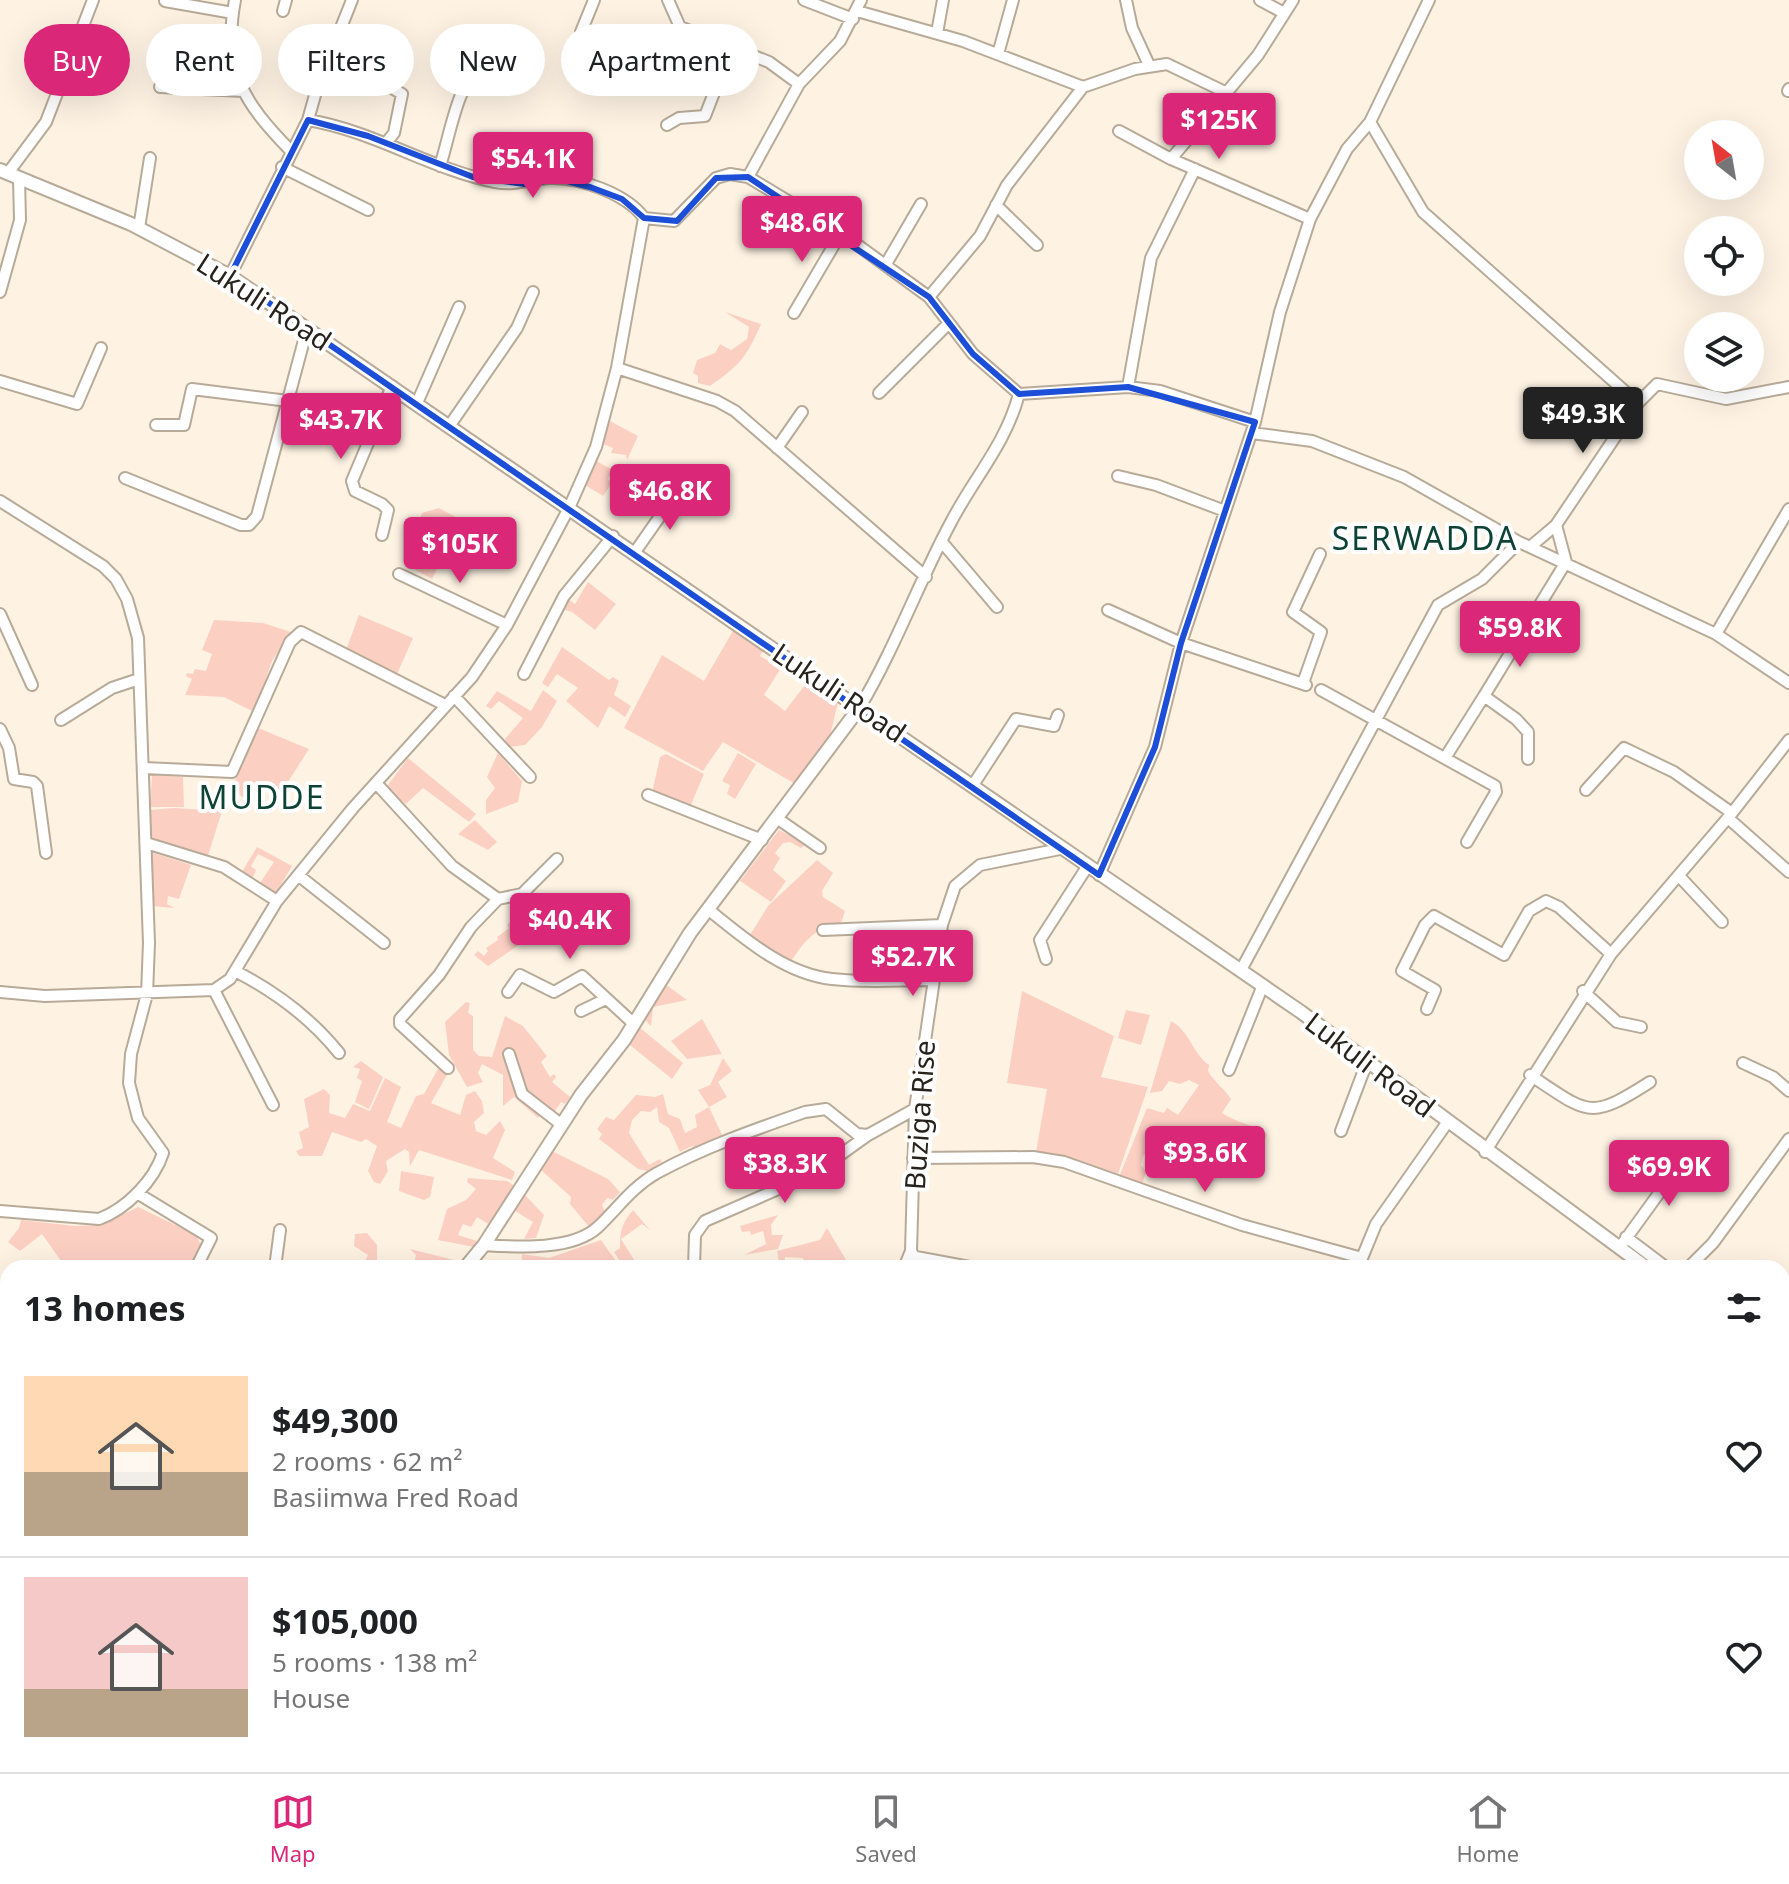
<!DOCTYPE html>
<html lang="en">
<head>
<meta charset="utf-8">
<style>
  :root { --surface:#fff; --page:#f2f2f2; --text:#202124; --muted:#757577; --line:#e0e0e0; --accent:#db2777 }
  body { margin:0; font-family:"Noto Sans",sans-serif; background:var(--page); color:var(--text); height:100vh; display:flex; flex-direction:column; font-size:30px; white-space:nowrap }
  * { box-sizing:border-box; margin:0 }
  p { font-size:26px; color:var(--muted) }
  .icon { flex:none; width:44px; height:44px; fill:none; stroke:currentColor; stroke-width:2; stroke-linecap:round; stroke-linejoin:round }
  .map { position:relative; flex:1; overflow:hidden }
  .panel { position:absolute; left:0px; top:1260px; width:1790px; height:512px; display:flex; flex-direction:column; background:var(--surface); border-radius:24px 24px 0 0; box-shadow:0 8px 32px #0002 }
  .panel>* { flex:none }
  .top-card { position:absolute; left:24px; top:24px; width:800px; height:72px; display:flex; gap:16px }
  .needle { width:52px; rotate:329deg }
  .fabs { position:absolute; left:1684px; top:120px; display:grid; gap:16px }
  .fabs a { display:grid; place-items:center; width:80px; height:80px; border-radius:50%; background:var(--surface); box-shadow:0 8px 32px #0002; font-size:40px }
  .price { position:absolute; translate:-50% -68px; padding:0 18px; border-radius:8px; background:var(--accent); color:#fff; font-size:26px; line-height:52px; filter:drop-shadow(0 2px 4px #0008) }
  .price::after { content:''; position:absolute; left:50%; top:48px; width:24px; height:18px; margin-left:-12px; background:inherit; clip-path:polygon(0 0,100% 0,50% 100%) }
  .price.active { background:#222; color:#fff }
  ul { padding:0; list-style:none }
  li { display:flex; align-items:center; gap:24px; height:200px; padding:0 24px }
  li+li { border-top:2px solid var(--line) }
  li span { display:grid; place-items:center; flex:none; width:224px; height:160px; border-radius:0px; color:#555 }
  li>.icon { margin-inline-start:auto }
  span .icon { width:96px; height:96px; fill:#fffc; stroke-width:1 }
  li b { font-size:34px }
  h2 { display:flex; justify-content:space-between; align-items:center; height:96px; padding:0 24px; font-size:34px }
  .tag { padding:0 28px; border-radius:36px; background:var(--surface); box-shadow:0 8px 32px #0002; font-size:28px; line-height:72px }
  .tag.active { background:var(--accent); color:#fff }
  .dock { display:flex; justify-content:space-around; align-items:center; height:112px; border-top:2px solid var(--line); background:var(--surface); font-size:22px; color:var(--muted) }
  .dock a { display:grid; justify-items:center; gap:4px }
  .dock .active { color:var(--accent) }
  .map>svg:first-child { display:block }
</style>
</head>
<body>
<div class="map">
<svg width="1789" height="1772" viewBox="0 0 1789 1772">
  <rect width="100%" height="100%" fill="#fef3e3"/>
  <path fill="#fccfc3" d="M725,312L761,324C747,357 739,366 710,386L698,383V376L693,373L697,360L715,353L720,344L731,350L747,339L749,327Z
    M610,421L638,436L627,460L626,455L611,453L613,448L603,444Z
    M596,461L613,470L608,479L612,483L603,496L585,485Z
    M704,480L728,497L726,500L719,495L708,508L692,494Z
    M439,508L461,520L432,579L405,564L422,513Z
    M588,582L616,604L595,630L572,612L561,609L565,597L575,604Z
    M359,615L413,638L397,674L346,650Z
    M214,620L263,623L291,632L272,661L254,712L224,697L185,695L192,679L186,676L187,673L193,674L195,669L206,671L212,654L202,650Z
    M734,629L763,650L760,656L781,668L764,695L785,711L808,681L838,702L830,736L797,785L723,742L703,771L624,728L662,655L704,681Z
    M562,647L609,680L613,677L619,681L614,695L631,706L625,717L609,706L598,728L566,701L578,688L557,674L548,687L542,683Z
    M543,690L557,701L542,727L525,745L509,747L505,739L523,718L499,701L491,709L486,706L497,691L531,711Z
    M258,728L309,749L279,796L262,785L252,803L231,790Z
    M498,753L522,781L518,802L486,814V800L495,788L487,777Z
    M738,753L756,764L735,799L727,794L730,785L722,781Z
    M666,754L704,774L690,807L652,793L660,757Z
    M408,758L476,814L469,822L423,788L406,804L385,789Z
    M152,775L183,777L184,807H150Z
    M174,808L222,811L208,856L149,841L150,810Z
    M475,820L497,842L488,850L458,834Z
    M779,830L806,844L801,848L790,842L783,843L775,853L780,858L773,870L786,881L771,902L740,881Z
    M257,847L292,866L275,895L258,886L274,862L258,854L251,866L256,870L251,882L240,875Z
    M151,852L191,865L179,899L168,896L167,904L175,908L151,906Z
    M817,860L833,873L822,891L823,897L845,911L840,926C815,926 803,943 790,963L750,935L768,906Z
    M513,919L532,936L488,966L474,955L478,951L484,956L488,951L486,948L498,940L497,937L509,928L507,925Z
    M665,984L687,1000L653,1007L651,1026L644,1019Z
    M1022,991L1114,1036L1101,1077L1148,1087L1118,1174L1066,1156L1036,1152L1047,1089L1007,1083Z
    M466,1002L470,1003L468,1013L473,1016V1050L479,1056L492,1057L505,1016L523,1026L547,1056L541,1062L550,1077L554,1074L556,1077L552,1082L570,1097L565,1104L561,1102L555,1111L544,1108L538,1118L514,1097L503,1106V1075L482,1064L478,1073L483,1082L467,1087L449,1055L445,1022Z
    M1126,1010L1150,1015L1141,1045L1118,1038Z
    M702,1019L722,1054L687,1059L671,1041Z
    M1171,1021C1190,1031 1192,1053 1209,1065L1208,1071C1214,1082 1225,1089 1231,1099L1222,1113C1237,1123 1252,1124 1267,1134L1259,1157L1247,1167L1227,1149L1209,1163L1205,1180L1198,1176L1199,1166L1194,1160L1186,1162L1177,1149L1160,1139L1143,1156L1141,1165L1146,1171L1142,1186L1119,1177L1147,1108L1164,1113L1167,1108L1178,1115L1199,1085L1189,1080L1180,1084L1169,1081L1162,1091L1150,1093Z
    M639,1027L683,1063L672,1079L630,1045Z
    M723,1058L732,1071L718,1082L727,1097L709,1107L724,1139L706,1143L699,1153L692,1146L680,1152L669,1128L659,1122L657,1107L650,1112L641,1111L632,1120L629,1133L649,1165L660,1159L662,1162L647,1171L638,1169L599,1139L602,1134L597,1129L606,1117L614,1120L636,1095L655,1097L663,1094L668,1114L680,1119L685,1133L697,1127L695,1115L709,1107L698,1090L710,1085Z
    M361,1061L383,1077L369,1109L355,1102L362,1081L357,1078L360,1069L353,1067Z
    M439,1067L448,1073L431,1103L460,1115L466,1095L475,1091L482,1101L484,1113L474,1122L476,1131L486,1135L500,1121L505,1130L493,1158L515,1172L512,1180L419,1150L410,1166L409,1152L405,1149L386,1161L388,1171L380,1184L374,1182L368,1171L377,1146L366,1139L361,1142L332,1132L322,1156H299L296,1151L303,1148L299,1132L309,1127L304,1099L324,1089L330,1095L329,1113L345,1118L353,1104L370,1111L385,1078L401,1087L387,1122L401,1128L416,1096L424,1094Z
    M552,1151L608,1179L620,1192L613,1200L607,1198L602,1205L606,1214L590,1228L570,1204L571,1197L541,1170Z
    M401,1171L434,1177L430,1197L424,1200L399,1191Z
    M468,1178L507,1181L516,1187L488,1224L477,1217L471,1227L463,1224L458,1235L477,1241L474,1247L438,1240L447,1209L466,1200L476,1189L467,1182Z
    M522,1192L544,1215L536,1238L524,1239L533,1222L512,1209Z
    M138,1207L196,1235L202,1247L190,1268H66L42,1234L20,1251L8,1242L19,1228L21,1220L75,1226L101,1225Z
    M633,1210L650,1230L642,1224L621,1239L638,1266L643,1268H624L614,1252L620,1248C620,1231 622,1223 633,1210Z
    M778,1215L771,1225L772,1235H783L778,1249L744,1255L766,1244L763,1231L751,1235L750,1231L742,1232L740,1226Z
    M827,1228L851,1268L805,1267L803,1258L785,1257L784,1268H780L777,1251L820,1240Z
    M367,1233L377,1245V1260L371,1268H362L368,1255L354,1246L355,1234Z
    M601,1240L621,1268H521L522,1254L549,1258Z
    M410,1249L458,1261L452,1268H413L416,1255Z
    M0,1546L8,1550V1689L0,1693Z"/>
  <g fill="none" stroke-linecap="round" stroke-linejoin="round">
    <g stroke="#b8aa98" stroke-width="14">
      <path id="minor" d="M235,0C222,69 243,102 290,150
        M668,0L680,27L769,62L799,84
        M804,0L853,19
        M1126,0L1132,28L1149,65
        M1260,0L1284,13
        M165,1L233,13
        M283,11L286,0
        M857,11L963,41L1083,87L1135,69L1167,64L1227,93
        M581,32L594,0
        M937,33L943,0
        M998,54L1013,0
        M379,73L392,88L402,94L394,133L386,143
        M160,87L243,91
        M1788,91L1789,89
        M308,120L317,88L352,0
        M1370,122L1423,212L1638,403
        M667,125L679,118L705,116L731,49
        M1119,131L1171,159L1310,219
        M1171,159L1258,55L1293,0
        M440,166C450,136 457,82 483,63
        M282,167L368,210
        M8,173L46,122L93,0
        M748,177L799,84L840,41L861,0
        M996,205L1037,245
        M644,218L674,221L716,178L730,174L748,177L841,233L929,297L973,354L1019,394C1006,444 973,479 950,524C918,584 895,648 860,707
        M139,228L150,158
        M886,264L921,204
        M0,292L20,220L19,178
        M929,297L980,236L1007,185L1083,87
        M794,313L841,233
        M617,368L717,401L735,411L926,577
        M0,381L77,404L101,348
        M1128,387L1151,258L1195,169
        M879,393L949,323
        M1019,394L1128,387L1160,391L1255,422
        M417,403L459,307
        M156,425H184L192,389L288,401
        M450,425L517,328L533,292
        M1252,433L1312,441L1404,477L1519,542L1716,634L1789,683
        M777,448L802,412
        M1118,476L1156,485L1225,511
        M125,478L241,525H249L257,516L307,329
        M0,501L103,566L116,579L127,599L138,638L149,943L147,994L131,1054L129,1083L138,1118L163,1153C154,1181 126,1209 99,1219L0,1211
        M382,535L388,510L382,504L355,491L352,481L392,386
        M941,541L997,607
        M1530,547L1556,525L1638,403L1657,384L1726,399L1789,387
        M635,552L677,492
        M399,574L507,625
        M1108,610L1181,643L1306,685
        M0,614L32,685
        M1716,634L1789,509
        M524,674L564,596L613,536
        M1303,683L1321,632L1293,612L1320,554
        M1321,690L1495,786L1496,792L1467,842
        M454,696L530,777
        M61,720L112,688L139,679
        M0,729L9,748L14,779L33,782L37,786L46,853
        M1445,758L1484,696
        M1528,759V732L1516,719L1484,696L1566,562L1556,525
        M144,768L232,772L290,642L301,632L445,705
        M376,783L452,866L498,899L522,894L557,859
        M973,785L1016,719L1054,726L1058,715
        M1586,790L1624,748L1674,772L1732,813
        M648,795L762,840
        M1728,818L1789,872
        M778,819L820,848
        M146,843L224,867L277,901
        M298,875L384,943
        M1099,875L1155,747L1181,643L1255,422L1280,312L1310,219L1347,149L1370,122L1429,0
        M1679,876L1722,922
        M709,910C745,939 785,974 832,979C865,983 900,980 933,980
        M823,930L942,925
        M1046,959L1040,940L1087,867
        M1241,970L1438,605L1482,579L1519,542
        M235,971C276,992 310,1017 339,1053
        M214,990L273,1105
        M1583,991L1617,1022L1641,1027
        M0,992L45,996L214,990L230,979L277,901L353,808L472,677L507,625L569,508L596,447L617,368L644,218C627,194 579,177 550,178C530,179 516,186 495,182C430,169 374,131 308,120L230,276
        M508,992L520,975L554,992L582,976L633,1023
        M1427,1009L1435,990L1402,971L1425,925L1434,916L1504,955L1529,911L1546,901L1559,907L1611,954
        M581,1011L606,999
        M509,1054L522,1094L562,1125
        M1743,1063L1773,1077L1789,1091
        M448,1068L400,1024V1019L439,975L471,927L498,899
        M1229,1070L1263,985
        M1530,1075C1589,1114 1589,1121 1650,1082
        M1341,1131L1367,1062
        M1485,1152L1611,954L1732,813L1789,740
        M913,1158L1033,1157L1064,1162L1242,1225L1362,1258L1376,1224L1447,1123
        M137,1193L211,1238L196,1268
        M1626,1237L1667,1268
        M484,1245C517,1247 572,1251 598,1227C618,1208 632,1187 657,1173C702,1148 756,1129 805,1112L826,1109L857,1134L868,1135L915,1109
        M1620,1247L1691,1149
        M916,1257L975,1268
        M275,1268L280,1230
        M694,1268L695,1235L705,1221L815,1173L868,1135
        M904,1268L911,1251
        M921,1268L911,1251L915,1109L942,925L955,886L980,865L1060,849
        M1688,1268L1713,1243L1789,1139
        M1782,1350L1789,1342
        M0,1540L8,1543
        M1782,1663L1789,1644
        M205,1764L210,1772
        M459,1764L462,1772
        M1468,1764V1772
        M102,1772L111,1764
        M332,1772L343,1764
        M506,1772L515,1764
        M703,1772L709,1764
        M959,1772L961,1764
        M1502,1772L1506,1764
        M1720,1772L1725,1764"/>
    </g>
    <g stroke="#b8aa98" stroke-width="16">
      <path id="tertiary" d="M0,170L131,224L230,276L1301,1012L1647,1268
        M465,1268L484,1245L581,1095L624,1040L690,933L860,707
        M1782,1373L1789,1379
        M0,1698L8,1695"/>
    </g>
    <use href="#minor" stroke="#fff" stroke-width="10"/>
    <use href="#tertiary" stroke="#fff" stroke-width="12"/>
  </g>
  <path fill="none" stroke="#1d4ed8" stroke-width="6" stroke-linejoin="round" d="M308,120L368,136L473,177L524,184L559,179L590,187L622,199L644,218L677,221L716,178L748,177L929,297L973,354L1019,394L1128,387L1255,422L1181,643L1155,747L1099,875L230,276Z"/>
  <g text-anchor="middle" stroke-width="8" stroke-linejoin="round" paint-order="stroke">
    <g font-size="28" fill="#27221b" stroke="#fff">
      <text transform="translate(264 302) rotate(33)" y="10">Lukuli Road</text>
      <text transform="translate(839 693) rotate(34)" y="10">Lukuli Road</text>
      <text transform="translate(1370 1065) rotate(37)" y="10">Lukuli Road</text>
      <text transform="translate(920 1115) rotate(-86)" y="10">Buziga Rise</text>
    </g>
    <g font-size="32" letter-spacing="2" fill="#0d4335" stroke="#fff">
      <text x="1425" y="550">SERWADDA</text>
      <text x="262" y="809">MUDDE</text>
    </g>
  </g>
</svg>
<div class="fabs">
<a><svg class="needle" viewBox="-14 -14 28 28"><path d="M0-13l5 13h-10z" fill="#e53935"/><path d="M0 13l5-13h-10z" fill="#757577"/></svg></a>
<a><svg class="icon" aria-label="locate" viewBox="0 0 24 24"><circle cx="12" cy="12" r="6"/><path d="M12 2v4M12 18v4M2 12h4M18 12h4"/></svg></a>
<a><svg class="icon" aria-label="layers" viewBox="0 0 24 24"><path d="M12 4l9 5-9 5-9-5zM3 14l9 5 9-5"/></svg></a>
</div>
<b class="price" style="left:1219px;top:161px">$125K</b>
<b class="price" style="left:533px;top:200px">$54.1K</b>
<b class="price" style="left:802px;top:264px">$48.6K</b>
<b class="price active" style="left:1583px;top:455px">$49.3K</b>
<b class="price" style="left:341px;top:461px">$43.7K</b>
<b class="price" style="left:670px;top:532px">$46.8K</b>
<b class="price" style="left:460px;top:585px">$105K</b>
<b class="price" style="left:1520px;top:669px">$59.8K</b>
<b class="price" style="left:570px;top:961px">$40.4K</b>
<b class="price" style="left:913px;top:998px">$52.7K</b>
<b class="price" style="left:1205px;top:1194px">$93.6K</b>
<b class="price" style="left:785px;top:1205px">$38.3K</b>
<b class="price" style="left:1669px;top:1208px">$69.9K</b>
<div class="top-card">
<a class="tag active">Buy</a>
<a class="tag">Rent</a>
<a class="tag">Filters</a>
<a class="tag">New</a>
<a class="tag">Apartment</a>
</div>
<section class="panel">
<h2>13 homes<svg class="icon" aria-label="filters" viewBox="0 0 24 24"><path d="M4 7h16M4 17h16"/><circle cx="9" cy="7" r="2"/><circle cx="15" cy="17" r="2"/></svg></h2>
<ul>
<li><span style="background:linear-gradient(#ffd9b3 60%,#b9a48a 0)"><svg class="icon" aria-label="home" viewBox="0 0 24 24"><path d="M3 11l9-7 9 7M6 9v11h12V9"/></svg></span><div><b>$49,300</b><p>2 rooms · 62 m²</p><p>Basiimwa Fred Road</p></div><svg class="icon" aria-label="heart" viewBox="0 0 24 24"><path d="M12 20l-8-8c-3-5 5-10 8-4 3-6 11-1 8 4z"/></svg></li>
<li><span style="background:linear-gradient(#f6c9c9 70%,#b9a48a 0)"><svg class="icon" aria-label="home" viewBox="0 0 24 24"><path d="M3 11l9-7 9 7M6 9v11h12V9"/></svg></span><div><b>$105,000</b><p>5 rooms · 138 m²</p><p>House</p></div><svg class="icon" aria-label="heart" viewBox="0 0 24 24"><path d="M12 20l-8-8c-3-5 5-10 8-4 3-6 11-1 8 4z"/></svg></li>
</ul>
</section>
</div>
<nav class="dock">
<a class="active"><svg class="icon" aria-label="map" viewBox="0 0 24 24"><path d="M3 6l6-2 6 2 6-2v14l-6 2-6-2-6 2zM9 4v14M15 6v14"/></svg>Map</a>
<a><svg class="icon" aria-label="saved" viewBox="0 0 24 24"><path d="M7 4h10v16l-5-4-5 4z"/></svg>Saved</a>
<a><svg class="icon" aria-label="home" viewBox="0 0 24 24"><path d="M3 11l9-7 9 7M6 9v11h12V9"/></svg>Home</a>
</nav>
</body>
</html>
